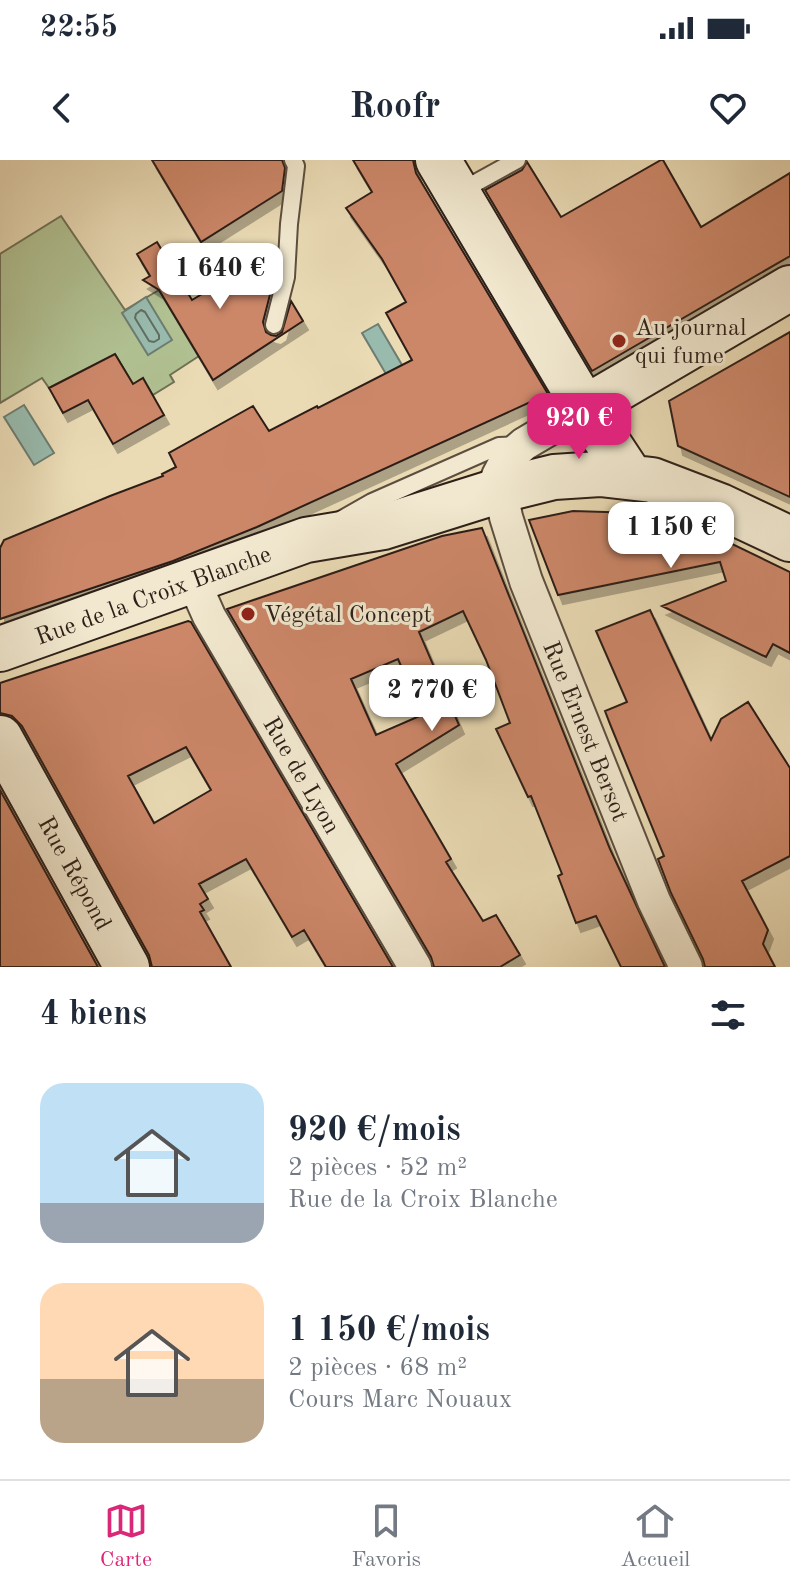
<!DOCTYPE html>
<html lang="fr">
<head>
<meta charset="utf-8">
<style>
  :root { --surface:#fff; --page:#f6f6f7; --text:#1f2937; --muted:#747a83; --line:#e0e1e3; --accent:#db2777 }
  body { margin:0; font-family:"Old Standard TT",serif; background:var(--page); color:var(--text); height:100vh; display:flex; flex-direction:column; font-size:30px; white-space:nowrap }
  * { box-sizing:border-box; margin:0 }
  p { font-size:26px; color:var(--muted) }
  .icon { flex:none; width:44px; height:44px; fill:none; stroke:currentColor; stroke-width:2; stroke-linecap:round; stroke-linejoin:round }
  .map { position:relative; height:807px; overflow:hidden }
  .details { display:flex; flex-direction:column; background:var(--surface); flex:1 }
  .details>* { flex:none }
  .price { position:absolute; translate:-50% -68px; padding:0 18px; border-radius:16px; background:#fff; color:#222; font-size:26px; line-height:52px; filter:drop-shadow(0 2px 4px #0008) }
  .price::after { content:''; position:absolute; left:50%; top:48px; width:24px; height:18px; margin-left:-12px; background:inherit; clip-path:polygon(0 0,100% 0,50% 100%) }
  .price.active { background:var(--accent); color:#fff }
  ul { padding:0; list-style:none }
  li { display:flex; align-items:center; gap:24px; height:200px; padding:0 40px }
  li span { display:grid; place-items:center; flex:none; width:224px; height:160px; border-radius:24px; color:#555 }
  li>.icon { margin-inline-start:auto }
  span .icon { width:96px; height:96px; fill:#fffc; stroke-width:1 }
  li b { font-size:34px }
  h2 { display:flex; justify-content:space-between; align-items:center; height:96px; padding:0 40px; font-size:34px }
  .status { display:flex; justify-content:space-between; align-items:center; height:56px; padding:0 40px; background:var(--surface); direction:ltr }
  .status svg { height:22px; fill:currentColor }
  header { display:flex; justify-content:space-between; align-items:center; height:104px; padding:0 40px; background:var(--surface); font-size:36px; font-weight:700 }
  .dock { display:flex; justify-content:space-around; align-items:center; height:112px; border-top:2px solid var(--line); background:var(--surface); font-size:22px; color:var(--muted) }
  .dock a { display:grid; justify-items:center; gap:4px }
  .dock .active { color:var(--accent) }
  .map>svg:first-child { display:block }
</style>
</head>
<body>
<div class="status"><b>22:55</b><svg viewBox="0 0 49 12"><path d="M0 12V9h3v3zM5 12V6h3v6zM10 12V3h3v9zM15 12V0h3v12zM26 1h20v11H26zM47 4h2v5h-2z"/></svg></div>
<header><svg class="icon" aria-label="back" viewBox="0 0 24 24"><path d="M15 5l-7 7 7 7"/></svg>Roofr<svg class="icon" aria-label="heart" viewBox="0 0 24 24"><path d="M12 20l-8-8c-3-5 5-10 8-4 3-6 11-1 8 4z"/></svg></header>
<div class="map">
<svg width="790" height="807" viewBox="0 0 790 807">
  <defs>
    <filter id="shadow"><feDropShadow dx="5" dy="9" stdDeviation="0" flood-color="#0004"/></filter>
  </defs>
  <rect width="100%" height="100%" fill="#eadbb5"/>
  <filter id="stains"><feTurbulence type="fractalNoise" baseFrequency=".0025" numOctaves="4"/><feColorMatrix values="0 0 0 0 .2 0 0 0 0 .09 0 0 0 0 .02 0 0 0 .5 -.17"/></filter>
  <radialGradient id="worn" r=".72"><stop offset=".6" stop-color="#630" stop-opacity="0"/><stop offset="1" stop-color="#630" stop-opacity=".3"/></radialGradient>
  <path fill="#b1c192" stroke="#6f7055" stroke-width="2" d="M61,56L125,150L159,130L199,196L170,215L174,222L143,241L115,194L49,228L42,218L0,243V94Z"/>
  <path fill="#98bbae" stroke="#6d7d72" stroke-width="2" d="M146,137L172,180L148,195L122,153Z
    M378,164L402,205L386,214L362,173Z
    M24,245L54,293L34,305L4,257Z"/>
  <g fill="none" stroke-linecap="round" stroke-linejoin="round">
    <path stroke="#626d63" stroke-width="2" d="M141,150L145,152L159,175V179L154,182L149,181L135,158L136,154Z"/>
  </g>
  <path fill="#cc8769" stroke="#2d1f18" stroke-width="2" fill-rule="evenodd" filter="url(#shadow)" d="M152,0H282L285,8L282,31L201,82Z
    M353,0H413L416,13L548,234L257,367L173,401L0,459V388L4,380L110,336L163,316L162,314L176,307L169,293L253,246L269,271L317,246L318,248L412,200L386,153L406,142L382,99L346,48L372,32Z
    M661,0H663L701,67L790,13V96L592,211L485,30L522,10L527,2L561,57Z
    M157,82L192,140L264,97L275,115L263,162L266,172L271,175L276,176L282,172L291,141L303,161L213,220L159,130L143,120L150,116L137,94Z
    M790,172V337L678,286L669,241Z
    M115,194L133,224L143,218L164,255L113,284L88,240L63,253L49,228Z
    M573,351L670,354L790,412V493L773,484L766,497L662,446L726,421L720,402L558,435L529,360Z
    M482,368L610,689L665,807H621L596,756L576,763L558,716L562,714L531,636L528,637L496,569L510,563L486,500L463,451L419,472L459,565L396,604L451,699L446,702L483,761L496,755L520,795L500,807H434L431,797L227,449L442,376ZM398,499L422,555L376,575L351,519Z
    M650,450L711,580L721,559L748,542L790,608V696L742,721L768,770L763,784L775,807H705L703,799L671,733L658,699L664,696L610,564L605,551L627,542L596,471Z
    M188,461L191,462L393,807H326L304,770L292,777L246,699L199,724L208,739L200,744L204,750L200,752L231,807H152L149,795L22,566L12,556L0,553V523ZM186,587L211,630L154,663L128,616Z
    M0,630L98,807H0Z"/>
  <g fill="none" stroke-linecap="round" stroke-linejoin="round">
    <g stroke="#5c4e3f" stroke-width="20">
      <path id="lane" d="M459,32L517,0
        M274,165L286,117L289,64L296,6L293,0
        M342,359L372,342L499,286L518,285"/>
    </g>
    <g stroke="#5c4e3f" stroke-width="36">
      <path id="street" d="M585,248L524,284L507,299L498,316L506,357L526,421L654,741L686,807
        M193,420L209,456L415,807"/>
    </g>
    <g stroke="#2d1f18" stroke-width="48">
      <path id="secondary" d="M438,0L585,248L630,316
        M585,248L790,128
        M0,489L306,380L383,367L501,330L554,317L600,314L652,320L720,346L790,379
        M0,578L127,807"/>
    </g>
    <use href="#lane" stroke="#f1e8cf" stroke-width="16"/>
    <use href="#street" stroke="#f1e8cf" stroke-width="32"/>
    <use href="#secondary" stroke="#f1e8cf" stroke-width="44"/>
  </g>
  <g fill="#8f2418" stroke="#f1e8cf" stroke-width="3">
    <circle cx="619" cy="181" r="8"/>
    <circle cx="248" cy="454" r="8"/>
  </g>
  <g text-anchor="middle" stroke-width="6" stroke-linejoin="round" paint-order="stroke">
    <g font-size="24" fill="#2d1f18" stroke="#f1e8cf" text-anchor="start">
      <text x="635" y="175">Au journal<tspan x="635" dy="28">qui fume</tspan></text>
      <text x="264" y="462">Végétal Concept</text>
    </g>
    <g font-size="24" fill="#2d1f18" stroke="#f1e8cf">
      <text transform="translate(153 435) rotate(-20)" y="8">Rue de la Croix Blanche</text>
      <text transform="translate(586 571) rotate(68)" y="8">Rue Ernest Bersot</text>
      <text transform="translate(302 615) rotate(60)" y="8">Rue de Lyon</text>
      <text transform="translate(75 713) rotate(61)" y="8">Rue Répond</text>
    </g>
  </g>
  <rect width="100%" height="100%" filter="url(#stains)"/>
  <rect width="100%" height="100%" fill="url(#worn)"/>
</svg>
<b class="price" style="left:220px;top:151px">1 640 €</b>
<b class="price active" style="left:579px;top:301px">920 €</b>
<b class="price" style="left:671px;top:410px">1 150 €</b>
<b class="price" style="left:432px;top:573px">2 770 €</b>
</div>
<section class="details">
<h2>4 biens<svg class="icon" aria-label="filters" viewBox="0 0 24 24"><path d="M4 7h16M4 17h16"/><circle cx="9" cy="7" r="2"/><circle cx="15" cy="17" r="2"/></svg></h2>
<ul>
<li><span style="background:linear-gradient(#bfe0f5 75%,#9aa5b1 0)"><svg class="icon" aria-label="home" viewBox="0 0 24 24"><path d="M3 11l9-7 9 7M6 9v11h12V9"/></svg></span><div><b>920 €/mois</b><p>2 pièces · 52 m²</p><p>Rue de la Croix Blanche</p></div></li>
<li><span style="background:linear-gradient(#ffd9b3 60%,#b9a48a 0)"><svg class="icon" aria-label="home" viewBox="0 0 24 24"><path d="M3 11l9-7 9 7M6 9v11h12V9"/></svg></span><div><b>1 150 €/mois</b><p>2 pièces · 68 m²</p><p>Cours Marc Nouaux</p></div></li>
</ul>
</section>
<nav class="dock">
<a class="active"><svg class="icon" aria-label="map" viewBox="0 0 24 24"><path d="M3 6l6-2 6 2 6-2v14l-6 2-6-2-6 2zM9 4v14M15 6v14"/></svg>Carte</a>
<a><svg class="icon" aria-label="saved" viewBox="0 0 24 24"><path d="M7 4h10v16l-5-4-5 4z"/></svg>Favoris</a>
<a><svg class="icon" aria-label="home" viewBox="0 0 24 24"><path d="M3 11l9-7 9 7M6 9v11h12V9"/></svg>Accueil</a>
</nav>
</body>
</html>
